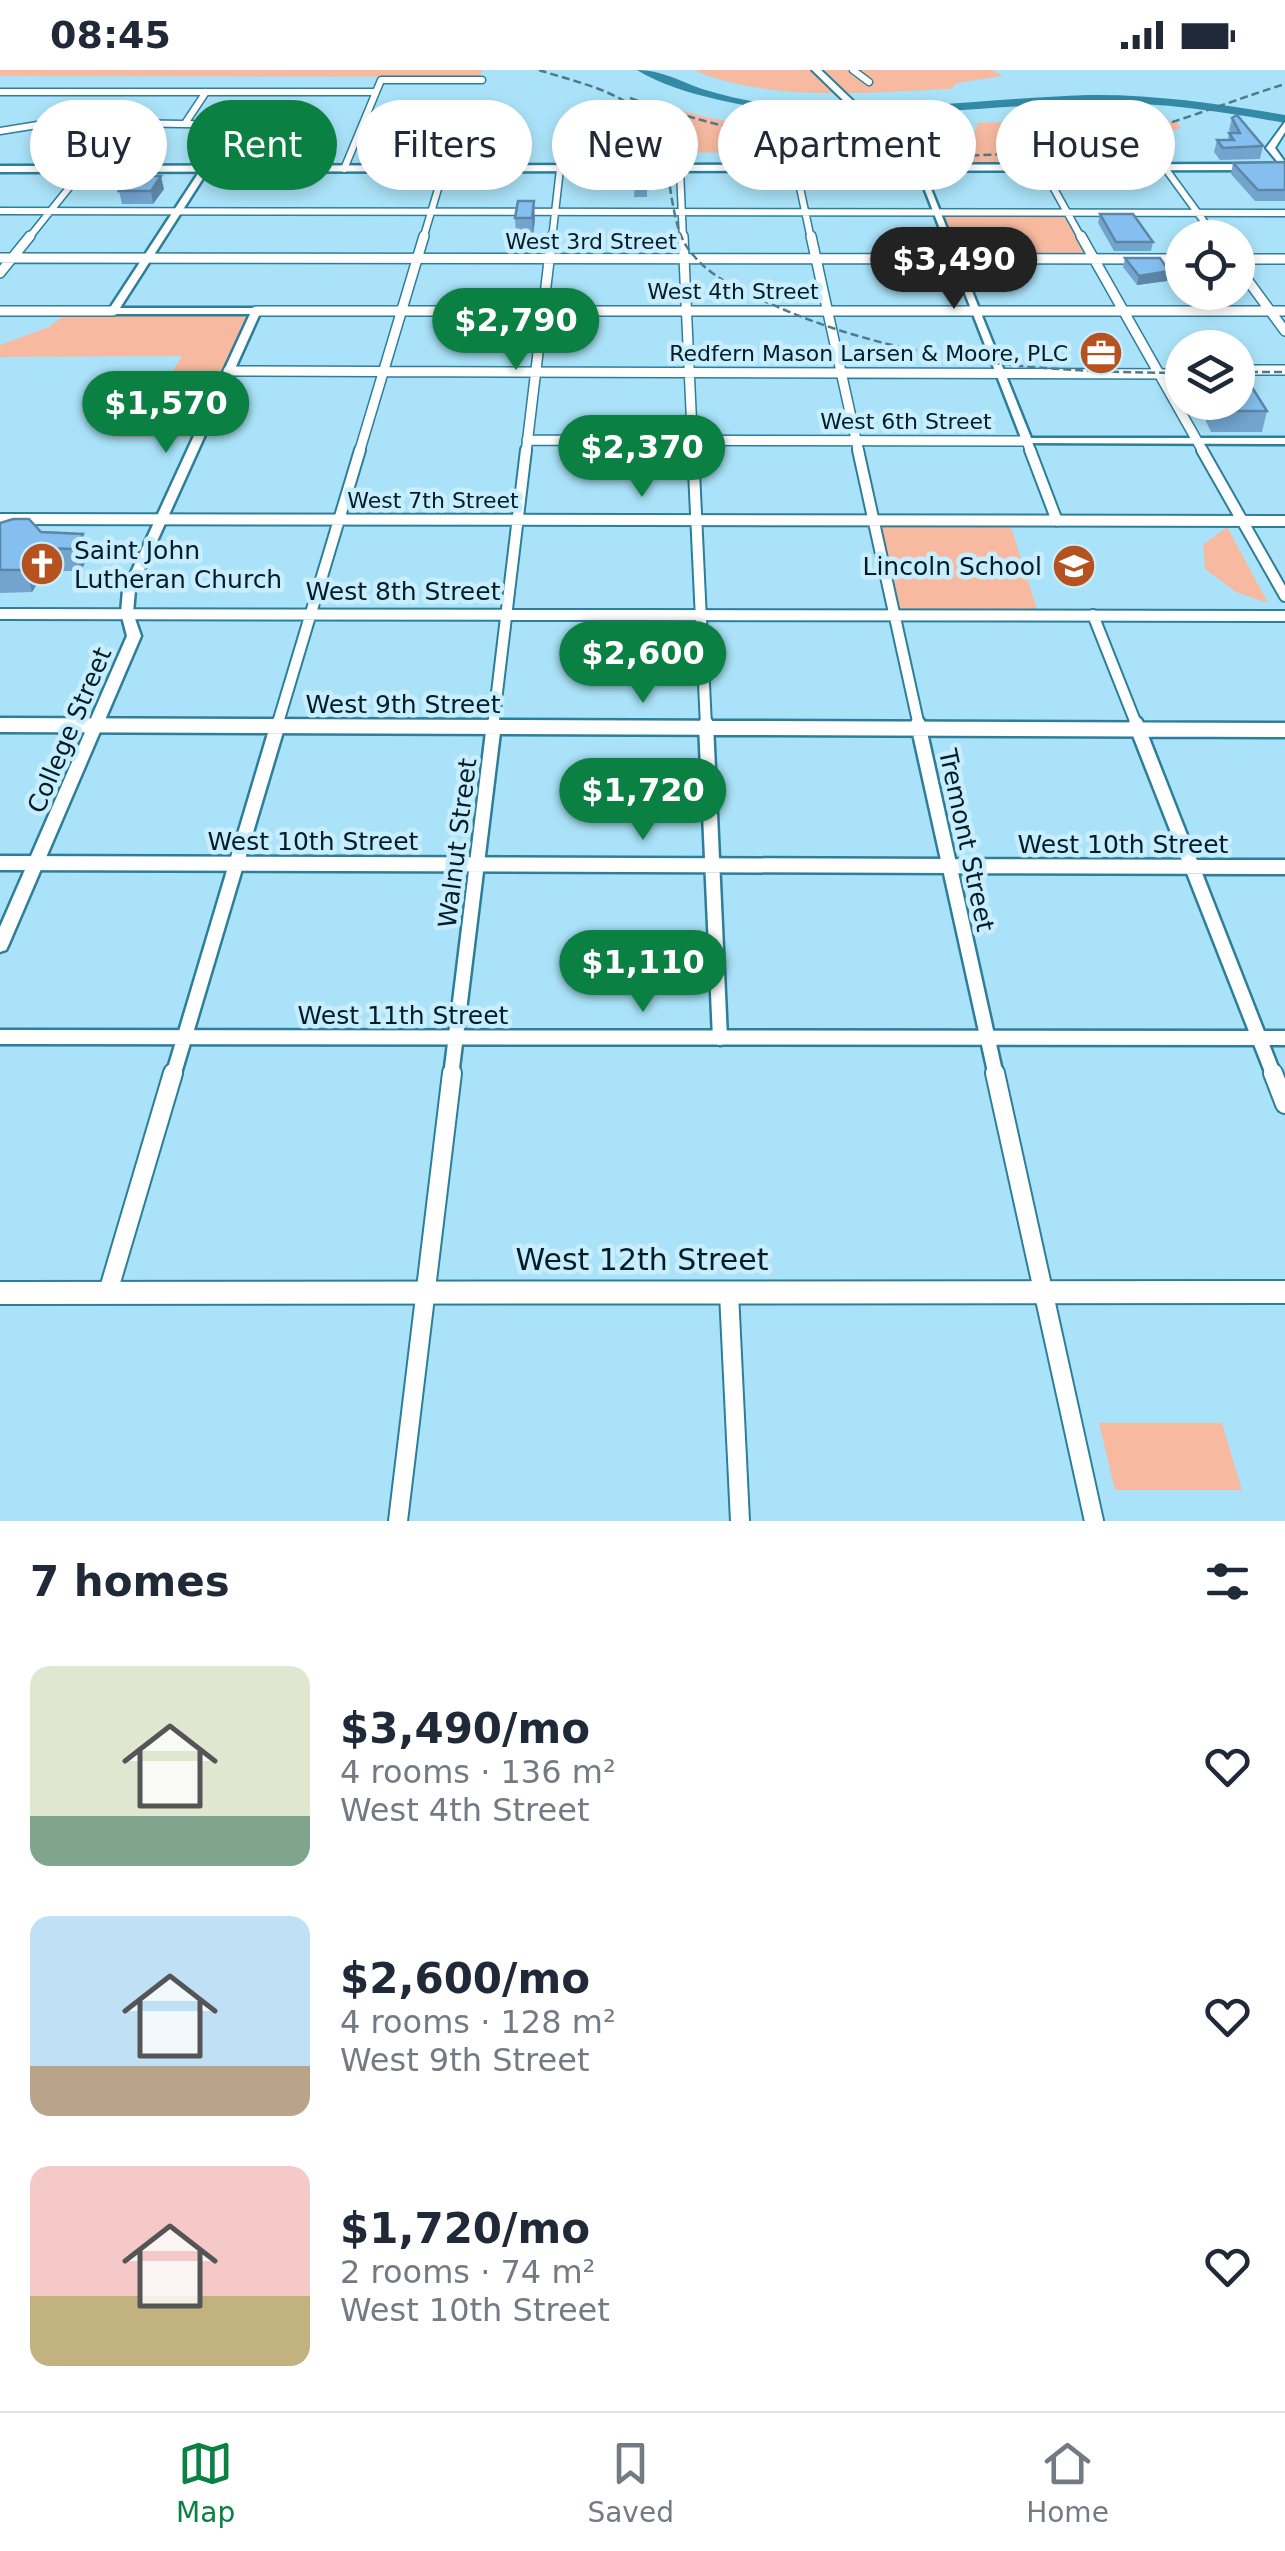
<!DOCTYPE html>
<html lang="en">
<head>
<meta charset="utf-8">
<style>
  :root { --surface:#fff; --page:#f6f6f7; --text:#1f2937; --muted:#747a83; --line:#e0e1e3; --accent:#0b8043 }
  body { margin:0; font-family:"DejaVu Sans",sans-serif; background:var(--page); color:var(--text); height:100vh; display:flex; flex-direction:column; font-size:38px; white-space:nowrap }
  * { box-sizing:border-box; margin:0 }
  p { font-size:32px; color:var(--muted) }
  .icon { flex:none; width:55px; height:55px; fill:none; stroke:currentColor; stroke-width:2; stroke-linecap:round; stroke-linejoin:round }
  .map { position:relative; height:1451px; overflow:hidden }
  .details { display:flex; flex-direction:column; background:var(--surface); flex:1 }
  .details>* { flex:none }
  .hud { position:absolute; left:30px; top:30px; width:1225px; height:90px; display:flex; gap:20px }
  .buttons { position:absolute; left:1165px; top:150px; display:grid; gap:20px }
  .buttons a { display:grid; place-items:center; width:90px; height:90px; border-radius:50%; background:var(--surface); box-shadow:0 5px 15px #0003; font-size:50px }
  .price { position:absolute; translate:-50% -85px; padding:0 22px; border-radius:35px; background:var(--accent); color:#fff; font-size:32px; line-height:65px; filter:drop-shadow(0 2px 5px #0008) }
  .price::after { content:''; position:absolute; left:50%; top:60px; width:30px; height:22px; margin-left:-15px; background:inherit; clip-path:polygon(0 0,100% 0,50% 100%) }
  .price.on { background:#222; color:#fff }
  ul { padding:0; list-style:none }
  li { display:flex; align-items:center; gap:30px; height:250px; padding:0 30px }
  li span { display:grid; place-items:center; flex:none; width:280px; height:200px; border-radius:20px; color:#555 }
  li>.icon { margin-inline-start:auto }
  span .icon { width:120px; height:120px; fill:#fffc; stroke-width:1 }
  li b { font-size:42px }
  h2 { display:flex; justify-content:space-between; align-items:center; height:120px; padding:0 30px; font-size:42px }
  .tag { padding:0 35px; border-radius:45px; background:var(--surface); box-shadow:0 5px 15px #0003; font-size:35px; line-height:90px }
  .tag.on { background:var(--accent); color:#fff }
  .status { display:flex; justify-content:space-between; align-items:center; height:70px; padding:0 50px; background:var(--surface); direction:ltr }
  .status svg { height:28px; fill:currentColor }
  .dock { display:flex; justify-content:space-around; align-items:center; height:140px; border-top:2px solid var(--line); background:var(--surface); font-size:28px; color:var(--muted) }
  .dock a { display:grid; justify-items:center; gap:5px }
  .dock .on { color:var(--accent) }
  .map>svg:first-child { display:block }
</style>
</head>
<body>
<div class="status"><b>08:45</b><svg viewBox="0 0 49 12"><path d="M0 12V9h3v3zM5 12V6h3v6zM10 12V3h3v9zM15 12V0h3v12zM26 1h20v11H26zM47 4h2v5h-2z"/></svg></div>
<div class="map">
<svg width="1285" height="1451" viewBox="0 0 1285 1451">
  <rect width="100%" height="100%" fill="#aae3f9"/>
  <path fill="#f7baa0" d="M0,0H482L480,7L0,6Z
    M693,0H992L1003,6L957,13L951,19C869,22 771,33 693,0Z
    M647,30C724,56 808,67 889,67C917,67 946,61 974,62L978,56L974,53L1120,48L1177,52L1181,58L1131,75L1150,80L1149,86L1157,93L830,95L825,84L668,82L656,56L629,34Z
    M936,142H1067L1094,189H954Z
    M66,244L249,245L191,367H111L157,327L182,286L0,287V275L49,257Z
    M874,451H1009L1039,545H894Z
    M1227,457L1268,533L1236,522L1205,499L1203,475Z
    M1099,1353H1222L1242,1420H1115Z"/>
  <g fill="none" stroke-linecap="round" stroke-linejoin="round">
    <path fill="#338aa6" fill-rule="evenodd" d="M637,0C661,0 680,11 702,19C738,30 778,37 815,38C906,41 997,28 1088,25C1155,24 1220,34 1285,45V53C1220,41 1154,31 1088,33C962,36 840,59 715,29C690,23 659,14 637,0Z"/>
    <g stroke="#2c7e99" stroke-width="9">
      <path id="minor-far4" d="M853,0L869,12
        M0,22H376
        M186,52L206,22
        M0,61L56,52L246,55
        M1165,98L1216,168
        M344,99L381,10H482
        M796,99L811,169
        M1043,99L1082,169
        M680,100L683,169
        M0,141L1285,143
        M28,169L84,99
        M423,169L444,99
        M552,169L560,99"/>
    </g>
    <g stroke="#2c7e99" stroke-width="12">
      <path id="minor-far3" d="M683,166L693,383
        M811,166L859,383
        M1081,166L1204,383
        M0,188L1182,189
        M1238,189H1285
        M1238,197L1285,261
        M0,203L30,166
        M0,241H113
        M256,241H1285
        M1238,300H1285
        M228,301L1182,304
        M527,370L1027,371L1031,383
        M359,383L424,166
        M526,383L552,166"/>
    </g>
    <g stroke="#2c7e99" stroke-width="14">
      <path id="minor-far2" d="M693,380L706,656
        M858,380L919,656
        M1030,380L1057,451
        M1202,380L1285,526
        M0,449L1285,451
        M0,544L1285,546
        M1093,545L1137,656
        M0,655L283,656
        M277,656L360,380
        M493,656L526,380"/>
    </g>
    <g stroke="#2c7e99" stroke-width="19">
      <path id="minor-far1" d="M706,654L720,968
        M918,654L996,1006
        M1136,654L1274,1006
        M0,655L1285,660
        M0,793L1285,797
        M0,967L1285,968
        M173,1006L278,654
        M451,1006L494,654"/>
    </g>
    <g stroke="#2c7e99" stroke-width="22">
      <path id="minor" d="M995,1003L1094,1451
        M1273,1003L1285,1034
        M108,1222L173,1003
        M729,1223L740,1451
        M398,1451L452,1003"/>
    </g>
    <g stroke="#2c7e99" stroke-width="5">
      <path id="tertiary" d="M205,97L209,99L120,238H256L261,241L135,520L133,543L141,566L8,876L6,880L0,882V857L127,566L121,543L123,520L250,244H113L108,241L201,99Z
        M916,97L923,99L1031,368H1285V374L1023,373Z"/>
    </g>
    <g stroke="#2c7e99" stroke-width="4">
      <path id="secondary" d="M812,0H821L922,97V101H916Z
        M1285,52V62L1275,78L1285,92V101L1266,78Z
        M1285,1211V1233L0,1234V1212Z"/>
    </g>
    <g stroke="#2c7e99" stroke-width="5">
      <path id="primary" d="M1285,94V100L0,102V96Z"/>
    </g>
    <use href="#minor-far4" stroke="#fff" stroke-width="6"/>
    <use href="#minor-far3" stroke="#fff" stroke-width="9"/>
    <use href="#minor-far2" stroke="#fff" stroke-width="10"/>
    <use href="#minor-far1" stroke="#fff" stroke-width="14"/>
    <use href="#minor" stroke="#fff" stroke-width="18"/>
    <use href="#tertiary" fill="#fff" fill-rule="evenodd"/>
    <use href="#secondary" fill="#fff" fill-rule="evenodd"/>
    <use href="#primary" fill="#fff" fill-rule="evenodd"/>
    <path stroke="#4f7a8a" stroke-width="2.5" stroke-dasharray="8 4" stroke-linecap="butt" d="M539,0C578,13 636,23 657,63C668,82 668,109 672,130C676,151 679,170 694,186C713,209 745,222 771,234C902,293 1041,302 1182,303
      M630,28C785,81 948,104 1110,69C1170,56 1227,32 1285,14
      M1238,302H1285"/>
  </g>
  <path fill="#72a4ce" d="M1232,48L1263,76L1260,89L1220,90L1214,82L1217,70H1228L1229,63H1231L1229,60Z
    M1285,92V131H1255L1231,104L1233,93Z
    M635,105H647V127H634Z
    M164,119L153,134H122L119,121Z
    M518,131L535,149L533,166H516L515,148Z
    M1100,144L1153,172L1151,181H1114L1098,153Z
    M1125,188L1167,211L1137,215L1123,197Z
    M1238,189L1242,195L1238,214Z
    M1197,332H1238L1267,341L1262,362H1211Z
    M0,453L41,462L83,464L88,486L81,501H45L32,522L0,523Z"/>
  <path fill="#5c86a7" d="M161,106L164,119L153,134L151,121Z
    M534,131L535,149L533,166L532,148Z
    M1169,201L1167,211L1137,215L1139,206Z
    M83,464L88,486L81,501L75,479Z
    M39,478L45,501L32,522L26,500Z"/>
  <path fill="#84bfef" stroke="#5c86a7" stroke-width="2.5" d="M1237,45L1263,76L1223,78L1217,70H1234L1229,63H1240L1232,48Z
    M1285,92V120H1258L1233,93Z
    M635,105H647V119L634,118Z
    M130,106H161L151,121H119Z
    M518,131H534L532,148H515Z
    M1100,144H1133L1153,172H1116Z
    M1125,188H1160L1169,201L1139,206Z
    M1238,307L1248,311L1267,341H1217L1212,332H1238Z
    M13,449H29L41,462L83,464L75,479L39,478L26,500H0V453Z"/>
  <defs>
    <g id="office-disc" transform="scale(2.25)"><circle r="9.5" fill="#b65120" stroke="#c8edfc"/><path d="M-6-3h4V-5.5h4V-3h4V5H-6ZM-1-4.5V-3h2v-1.5ZM-6 0V1H6V0Z" fill="#fff"/></g>
    <g id="church-disc" transform="scale(2.25)"><circle r="9.5" fill="#b65120" stroke="#c8edfc"/><path d="M-1.2-6h2.4v3.5h3.3v2.4h-3.3V6h-2.4V-.1h-3.3v-2.4h3.3Z" fill="#fff"/></g>
    <g id="school-disc" transform="scale(2.25)"><circle r="9.5" fill="#b65120" stroke="#c8edfc"/><path d="M0-5L7-2L0 1L-7-2ZM-4 1L0 2.5L4 1V4Q0 6-4 4Z" fill="#fff"/></g>
  </defs>
  <g fill-rule="evenodd">
    <use href="#office-disc" x="1101" y="283"/>
    <use href="#church-disc" x="42" y="494"/>
    <use href="#school-disc" x="1074" y="496"/>
  </g>
  <g text-anchor="middle" stroke-width="9" stroke-linejoin="round" paint-order="stroke">
    <g font-size="22" fill="#001e29" stroke="#c8edfc">
      <text x="591" y="179">West 3rd Street</text>
      <text x="733" y="229">West 4th Street</text>
      <text x="906" y="359">West 6th Street</text>
      <text x="433" y="438">West 7th Street</text>
    </g>
    <g font-size="22" fill="#001e29" stroke="#c8edfc" text-anchor="end">
      <text x="1068" y="291">Redfern Mason Larsen &amp; Moore, PLC</text>
    </g>
    <g font-size="25" fill="#001e29" stroke="#c8edfc" text-anchor="start">
      <text x="74" y="489">Saint John<tspan x="74" dy="29">Lutheran Church</tspan></text>
      <text x="1042" y="505" text-anchor="end">Lincoln School</text>
    </g>
    <g font-size="25" fill="#001e29" stroke="#c8edfc">
      <text x="403" y="530">West 8th Street</text>
      <text x="403" y="643">West 9th Street</text>
      <text transform="translate(69 660) rotate(-67)" y="9">College Street</text>
      <text transform="translate(967 770) rotate(78)" y="9">Tremont Street</text>
      <text x="313" y="780">West 10th Street</text>
      <text transform="translate(457 773) rotate(-83)" y="9">Walnut Street</text>
      <text x="1123" y="783">West 10th Street</text>
      <text x="403" y="954">West 11th Street</text>
    </g>
    <g font-size="30" fill="#001e29" stroke="#c8edfc">
      <text x="642" y="1200">West 12th Street</text>
    </g>
  </g>
</svg>
<div class="buttons">
<a><svg class="icon" aria-label="locate" viewBox="0 0 24 24"><circle cx="12" cy="12" r="6"/><path d="M12 2v4M12 18v4M2 12h4M18 12h4"/></svg></a>
<a><svg class="icon" aria-label="layers" viewBox="0 0 24 24"><path d="M12 4l9 5-9 5-9-5zM3 14l9 5 9-5"/></svg></a>
</div>
<b class="price on" style="left:954px;top:242px">$3,490</b>
<b class="price" style="left:516px;top:303px">$2,790</b>
<b class="price" style="left:166px;top:386px">$1,570</b>
<b class="price" style="left:642px;top:430px">$2,370</b>
<b class="price" style="left:643px;top:636px">$2,600</b>
<b class="price" style="left:643px;top:773px">$1,720</b>
<b class="price" style="left:643px;top:945px">$1,110</b>
<div class="hud">
<a class="tag">Buy</a>
<a class="tag on">Rent</a>
<a class="tag">Filters</a>
<a class="tag">New</a>
<a class="tag">Apartment</a>
<a class="tag">House</a>
</div>
</div>
<section class="details">
<h2>7 homes<svg class="icon" aria-label="filters" viewBox="0 0 24 24"><path d="M4 7h16M4 17h16"/><circle cx="9" cy="7" r="2"/><circle cx="15" cy="17" r="2"/></svg></h2>
<ul>
<li><span style="background:linear-gradient(#dfe7d0 75%,#7fa58c 0)"><svg class="icon" aria-label="home" viewBox="0 0 24 24"><path d="M3 11l9-7 9 7M6 9v11h12V9"/></svg></span><div><b>$3,490/mo</b><p>4 rooms · 136 m²</p><p>West 4th Street</p></div><svg class="icon" aria-label="heart" viewBox="0 0 24 24"><path d="M12 20l-8-8c-3-5 5-10 8-4 3-6 11-1 8 4z"/></svg></li>
<li><span style="background:linear-gradient(#bfe0f5 75%,#b9a48a 0)"><svg class="icon" aria-label="home" viewBox="0 0 24 24"><path d="M3 11l9-7 9 7M6 9v11h12V9"/></svg></span><div><b>$2,600/mo</b><p>4 rooms · 128 m²</p><p>West 9th Street</p></div><svg class="icon" aria-label="heart" viewBox="0 0 24 24"><path d="M12 20l-8-8c-3-5 5-10 8-4 3-6 11-1 8 4z"/></svg></li>
<li><span style="background:linear-gradient(#f6c9c9 65%,#c2b280 0)"><svg class="icon" aria-label="home" viewBox="0 0 24 24"><path d="M3 11l9-7 9 7M6 9v11h12V9"/></svg></span><div><b>$1,720/mo</b><p>2 rooms · 74 m²</p><p>West 10th Street</p></div><svg class="icon" aria-label="heart" viewBox="0 0 24 24"><path d="M12 20l-8-8c-3-5 5-10 8-4 3-6 11-1 8 4z"/></svg></li>
</ul>
</section>
<nav class="dock">
<a class="on"><svg class="icon" aria-label="map" viewBox="0 0 24 24"><path d="M3 6l6-2 6 2 6-2v14l-6 2-6-2-6 2zM9 4v14M15 6v14"/></svg>Map</a>
<a><svg class="icon" aria-label="saved" viewBox="0 0 24 24"><path d="M7 4h10v16l-5-4-5 4z"/></svg>Saved</a>
<a><svg class="icon" aria-label="home" viewBox="0 0 24 24"><path d="M3 11l9-7 9 7M6 9v11h12V9"/></svg>Home</a>
</nav>
</body>
</html>
